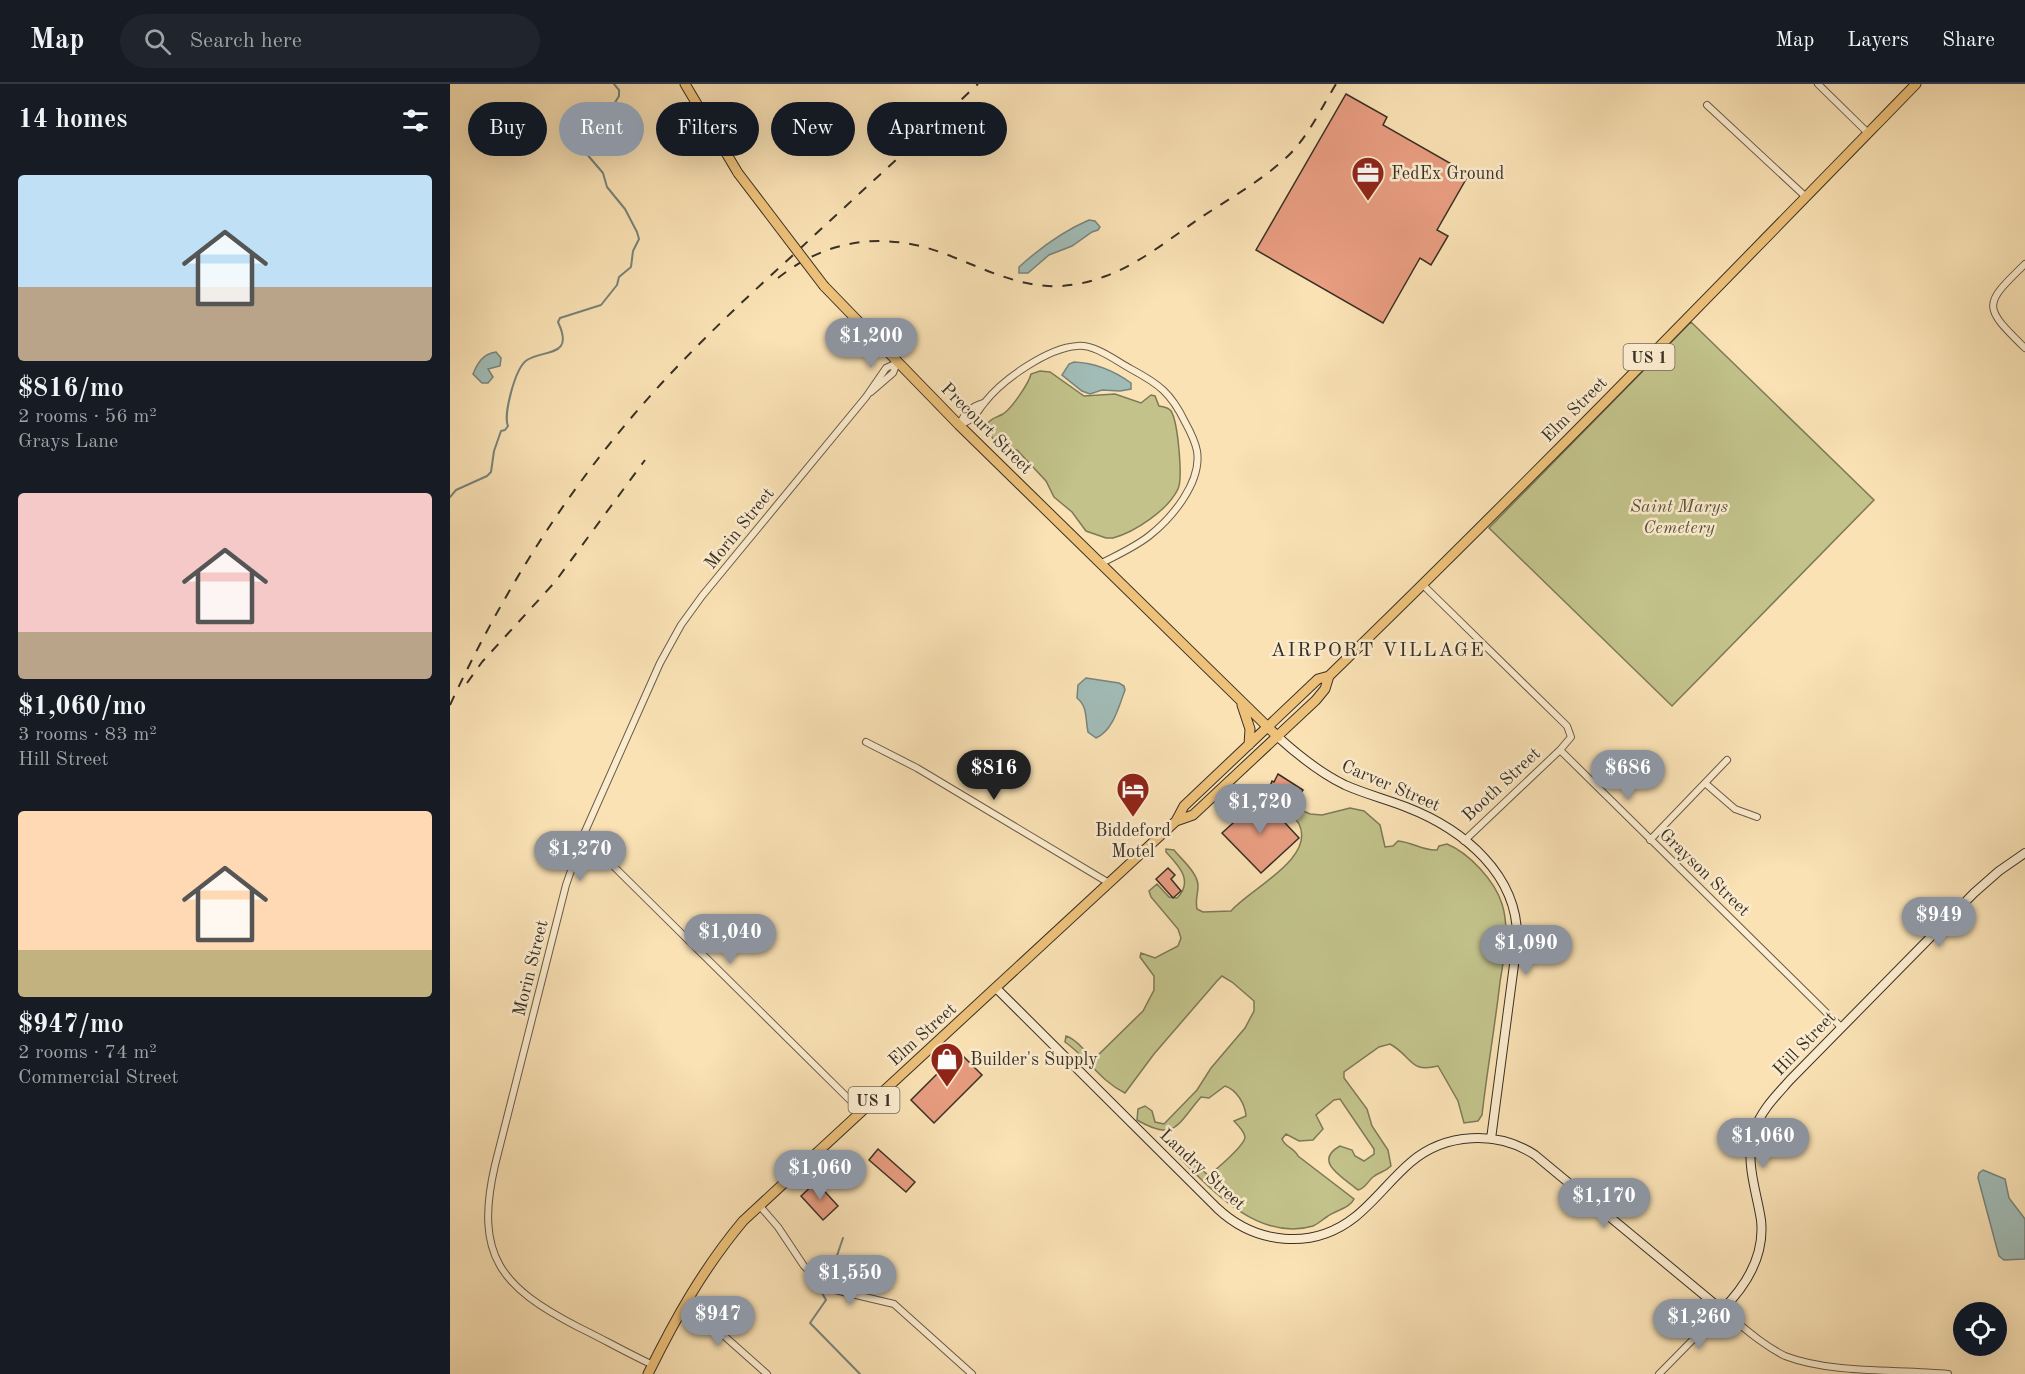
<!DOCTYPE html>
<html lang="en">
<head>
<meta charset="utf-8">
<style>
  :root { --surface:#171b24; --page:#20242c; --text:#f1f3f6; --muted:#9ea1a6; --line:#363941; --accent:#8c9099 }
  body { margin:0; font-family:"Old Standard TT",serif; background:var(--page); color:var(--text); height:100vh; display:flex; flex-direction:column; font-size:22px; white-space:nowrap }
  * { box-sizing:border-box; margin:0 }
  p { font-size:20px; color:var(--muted) }
  .icon { flex:none; width:33px; height:33px; fill:none; stroke:currentColor; stroke-width:2; stroke-linecap:round; stroke-linejoin:round }
  .map { position:relative; flex:1; overflow:hidden }
  .panel { display:flex; flex-direction:column; background:var(--surface); width:450px }
  .panel>* { flex:none }
  .guide { position:absolute; left:18px; top:18px; width:570px; height:54px; display:flex; gap:12px }
  .fabs { position:absolute; left:1503px; top:1218px; display:grid; gap:12px }
  .fabs a { display:grid; place-items:center; width:54px; height:54px; border-radius:50%; background:var(--surface); box-shadow:0 6px 24px #0002; font-size:30px }
  .price { position:absolute; translate:-50% -51px; padding:0 14px; border-radius:21px; background:var(--accent); color:#fff; font-size:20px; line-height:39px; filter:drop-shadow(0 2px 3px #0008) }
  .price::after { content:''; position:absolute; left:50%; top:36px; width:18px; height:14px; margin-left:-9px; background:inherit; clip-path:polygon(0 0,100% 0,50% 100%) }
  .price.current { background:#222; color:#fff }
  ul { padding:0; list-style:none }
  li { display:grid; align-content:center; gap:12px; height:318px; padding:0 18px }
  li span { display:grid; place-items:center; height:186px; border-radius:6px; color:#555 }
  li>.icon { margin-inline-start:auto }
  span .icon { width:108px; height:108px; fill:#fffc; stroke-width:1 }
  li b { font-size:26px }
  h2 { display:flex; justify-content:space-between; align-items:center; height:72px; padding:0 18px; font-size:26px }
  .chip { padding:0 21px; border-radius:27px; background:var(--surface); box-shadow:0 6px 24px #0002; font-size:21px; line-height:54px }
  .chip.current { background:var(--accent); color:#fff }
  header { display:flex; align-items:center; gap:36px; box-sizing:border-box; height:84px; padding:0 30px; background:var(--surface); border-bottom:2px solid var(--line) }
  header strong { font-size:28px }
  nav { display:flex; gap:33px; margin-inline-start:auto; font-size:21px }
  .search { width:420px; height:54px; background:var(--page); display:flex; align-items:center; gap:15px; box-sizing:border-box; padding:0 21px; border-radius:33px; color:var(--muted); font-size:22px }
  main { display:flex; flex:1; min-height:0 }
  .map>svg:first-child { display:block }
</style>
</head>
<body>
<header>
<strong>Map</strong>
<div class="search"><svg class="icon" aria-label="search" viewBox="0 0 24 24"><circle cx="10" cy="10" r="6"/><path d="M15 15l6 6"/></svg>Search here</div>
<nav><a>Map</a><a>Layers</a><a>Share</a></nav>
</header>
<main>
<section class="panel">
<h2>14 homes<svg class="icon" aria-label="filters" viewBox="0 0 24 24"><path d="M4 7h16M4 17h16"/><circle cx="9" cy="7" r="2"/><circle cx="15" cy="17" r="2"/></svg></h2>
<ul>
<li><span style="background:linear-gradient(#bfe0f5 60%,#b9a48a 0)"><svg class="icon" aria-label="home" viewBox="0 0 24 24"><path d="M3 11l9-7 9 7M6 9v11h12V9"/></svg></span><div><b>$816/mo</b><p>2 rooms · 56 m²</p><p>Grays Lane</p></div></li>
<li><span style="background:linear-gradient(#f6c9c9 75%,#b9a48a 0)"><svg class="icon" aria-label="home" viewBox="0 0 24 24"><path d="M3 11l9-7 9 7M6 9v11h12V9"/></svg></span><div><b>$1,060/mo</b><p>3 rooms · 83 m²</p><p>Hill Street</p></div></li>
<li><span style="background:linear-gradient(#ffd9b3 75%,#c2b280 0)"><svg class="icon" aria-label="home" viewBox="0 0 24 24"><path d="M3 11l9-7 9 7M6 9v11h12V9"/></svg></span><div><b>$947/mo</b><p>2 rooms · 74 m²</p><p>Commercial Street</p></div></li>
</ul>
</section>
<div class="map">
<svg width="1575" height="1290" viewBox="0 0 1575 1290">
  <rect width="100%" height="100%" fill="#fae2b5"/>
  <filter id="stains"><feTurbulence type="fractalNoise" baseFrequency=".00333" numOctaves="4"/><feColorMatrix values="0 0 0 0 .2 0 0 0 0 .09 0 0 0 0 .02 0 0 0 .5 -.17"/></filter>
  <radialGradient id="worn" r=".72"><stop offset=".6" stop-color="#630" stop-opacity="0"/><stop offset="1" stop-color="#630" stop-opacity=".3"/></radialGradient>
  <path fill="#c2c28a" stroke="#7d7958" stroke-width="1.5" d="M1241,238L1424,416L1222,622L1039,444Z
    M590,287L600,288L634,312L665,310L691,319L701,311L705,312L709,322C713,323 718,323 721,327C728,338 733,394 728,405C718,426 685,448 663,454H656L636,447L622,428L604,413L596,397L567,366C550,364 540,357 537,340C542,333 546,334 553,330C562,324 579,299 581,290Z
    M809,707L860,730L872,731L900,724L914,727L930,741L935,763L943,762L948,757C962,758 973,767 987,766L989,762L997,760C1019,769 1045,797 1052,820C1060,845 1054,873 1050,898C1045,942 1037,987 1032,1031L1028,1037L1014,1039L1008,1017L988,982C959,989 963,973 940,960L929,963L894,988V994L917,1025L922,1042L938,1066L941,1082C935,1088 929,1088 923,1093C917,1098 916,1104 908,1106C896,1095 861,1078 890,1062L902,1066L905,1072L914,1077L924,1070V1065L890,1015L884,1016L866,1031L873,1045L863,1056L849,1057L836,1050L832,1055C835,1063 844,1064 848,1072L904,1115C900,1124 887,1126 878,1132C873,1135 868,1140 863,1142C810,1158 762,1107 730,1074L726,1064L758,1091C765,1087 795,1061 795,1053C794,1047 788,1041 784,1037L796,1032C795,1020 787,1006 775,1002L759,1014L751,1013C726,1042 725,1058 687,1036L688,1025L695,1022L702,1027L705,1038L714,1040L747,1006L761,984L795,944L804,927V917L782,898L772,892L767,897L704,970L675,1009C650,997 637,973 615,958L616,952C629,956 634,969 645,974L693,927L704,906V892L690,873L691,869L705,874L728,862L731,854L728,845L701,813L699,807L707,800L719,813L727,814C744,797 729,782 716,768V765L724,766C732,776 748,789 748,802C748,810 745,816 747,825L753,828L781,827C800,805 866,774 849,740C841,726 816,724 806,712V708Z"/>
  <path fill="#a1bcb7" stroke="#77847d" stroke-width="1.5" d="M639,136L645,137L650,143L648,146L642,148L622,162L599,171L578,189H569V183C590,164 613,147 639,136Z
    M46,268L51,274L50,282L38,285L43,293L38,299H32L23,290C28,278 33,270 46,268Z
    M624,278C646,279 663,286 681,299V305L670,307L652,306L640,310L632,307L612,291L619,280Z
    M636,594L669,599L674,602L675,606C669,622 663,647 646,654L638,648C635,634 638,623 627,614L628,601Z
    M1533,1086L1555,1095L1559,1114L1575,1135V1175L1554,1176L1549,1172L1528,1094L1529,1089Z"/>
  <g fill="none" stroke-linecap="round" stroke-linejoin="round">
    <path stroke="#77847d" stroke-width="2" d="M0,413L6,406L37,392L41,388L44,367L51,347L55,346L58,342C53,331 65,284 77,276C94,265 125,274 108,238L110,234L151,221L167,201L169,193L181,183L183,167L189,155L187,148L175,125L157,103L153,89L135,68L169,12V6L164,0
      M380,1192L393,1154
      M372,1209L376,1216L360,1239L410,1290"/>
  </g>
  <path fill="#e99d81" stroke="#383025" stroke-width="1.5" d="M896,10L937,33L933,41L1019,90L987,146L998,152L981,181L970,174L933,239L806,166Z
    M828,690L853,706L843,721L819,705L822,697L824,698Z
    M802,713L819,732L824,727L849,754L811,789L772,749L792,731L788,727Z
    M718,784L725,791L721,795L731,807L723,814L706,795Z
    M509,968L532,991L484,1039L461,1016Z
    M428,1065L465,1098L456,1108L419,1076Z
    M366,1098L388,1122L373,1136L351,1112Z"/>
  <g fill="none" stroke-linecap="round" stroke-linejoin="round">
    <g stroke="#685c49" stroke-width="8">
      <path id="street" d="M1368,0L1418,49
        M1257,21L1356,113
        M1575,180C1533,221 1532,222 1575,264
        M421,308L443,289L447,279
        M509,341C527,334 524,331 535,318C553,295 598,264 627,262C645,260 666,277 681,285C709,300 721,309 735,338C740,347 745,357 747,367C752,398 722,434 699,452C685,463 667,471 652,479
        M509,341C515,329 520,323 533,319
        M972,500L1117,642L1121,653L1110,666L1392,944
        M416,658L467,684L659,799
        M1255,699L1285,725L1307,733
        M133,752L411,1027
        M1200,756L1277,676
        M1014,757L1110,666
        M309,1121L328,1143L354,1182L370,1198L385,1206L444,1220L522,1290
        M236,1218L317,1290
        M203,1281C177,1269 153,1255 128,1243C51,1203 24,1172 45,1081L116,801L133,752L210,579L231,541L252,512L416,313L436,284L447,279
        M1209,1290L1272,1226C1292,1242 1311,1260 1335,1272C1382,1290 1447,1285 1498,1290"/>
    </g>
    <g stroke="#383025" stroke-width="10">
      <path id="secondary" d="M828,653C849,672 870,689 895,701C915,710 936,715 956,723C1013,745 1070,791 1067,858L1041,1055
        M546,904L767,1124C805,1160 862,1167 905,1133C925,1117 941,1095 961,1078C995,1049 1047,1046 1085,1071L1272,1226C1296,1202 1315,1172 1311,1136C1306,1104 1294,1077 1305,1045C1312,1025 1327,1011 1340,996L1524,809L1549,787L1575,769"/>
    </g>
    <g stroke="#383025" stroke-width="11">
      <path id="primary" d="M235,0L288,89
        M374,202L509,341L828,653
        M792,621L800,645L799,661
        M726,737L743,731L866,616L875,605L879,592
        M198,1290C225,1235 253,1185 293,1137L726,737L734,722L868,595L879,592C1078,399 1272,199 1466,0"/>
    </g>
    <use href="#street" stroke="#fceccf" stroke-width="6"/>
    <use href="#secondary" stroke="#fceccf" stroke-width="8"/>
    <use href="#primary" stroke="#edc17a" stroke-width="9"/>
    <path stroke="#383025" stroke-width="2" stroke-dasharray="10 10" stroke-linecap="butt" d="M328,194C381,152 441,147 503,173C534,185 564,200 598,202C618,203 638,199 656,192C691,179 722,153 753,132C782,113 816,94 841,69C860,49 872,23 886,0
      M17,599L32,578L105,498L195,376
      M0,621C48,518 107,421 181,334C230,276 285,224 341,173C403,115 466,58 528,0"/>
    <g stroke="#383025" stroke-width="11" stroke-linecap="butt">
      <path id="primary-bridge" d="M288,89L374,202"/>
    </g>
    <use href="#primary-bridge" stroke="#edc17a" stroke-width="9"/>
  </g>
  <defs>
    <g id="office-pin" transform="scale(1.725)"><path d="M0 17L-7.5 6A9.5 9.5 0 1 1 7.5 6Z" fill="#8f2418" stroke="#fceccf"/><path d="M-6-3h4V-5.5h4V-3h4V5H-6ZM-1-4.5V-3h2v-1.5ZM-6 0V1H6V0Z" fill="#fff"/></g>
    <g id="hotel-pin" transform="scale(1.725)"><path d="M0 17L-7.5 6A9.5 9.5 0 1 1 7.5 6Z" fill="#8f2418" stroke="#fceccf"/><path d="M-6-4.5h1.5V1H6V5H4.5V3h-9V5H-6ZM-4 0a1.8 1.8 0 1 1 3.6 0ZM.5 0V-2.5h3Q6-2.5 6 0Z" fill="#fff"/></g>
    <g id="shop-pin" transform="scale(1.725)"><path d="M0 17L-7.5 6A9.5 9.5 0 1 1 7.5 6Z" fill="#8f2418" stroke="#fceccf"/><path d="M-5-2.5h2.3a2.7 3.5 0 0 1 5.4 0H5L5.5 6h-11ZM-1.5-2.5h3a1.5 2.3 0 0 0-3 0Z" fill="#fff"/></g>
  </defs>
  <g fill-rule="evenodd">
    <use href="#office-pin" x="918" y="89"/>
    <use href="#hotel-pin" x="683" y="705"/>
    <use href="#shop-pin" x="497" y="975"/>
  </g>
  <g text-anchor="middle" stroke-width="5" stroke-linejoin="round" paint-order="stroke">
    <g fill="#fceccf" stroke="#736858" stroke-width="1.5">
      <rect x="1173.5" y="260" width="51" height="26" rx="4.5"/>
      <rect x="398.5" y="1003" width="51" height="26" rx="4.5"/>
    </g>
    <g font-size="16" font-weight="bold" fill="#383025">
      <text x="1199" y="279">US 1</text>
      <text x="424" y="1022">US 1</text>
    </g>
    <g font-size="18" fill="#383025" stroke="#fceccf" text-anchor="start">
      <text x="941" y="95">FedEx Ground</text>
      <text x="683" y="752" text-anchor="middle">Biddeford<tspan x="683" dy="21">Motel</tspan></text>
      <text x="520" y="981">Builder's Supply</text>
    </g>
    <g font-size="18" fill="#383025" stroke="#fceccf">
      <text transform="translate(1124 325) rotate(-45)" y="6">Elm Street</text>
      <text transform="translate(537 344) rotate(45)" y="6">Precourt Street</text>
      <text transform="translate(289 444) rotate(-51)" y="6">Morin Street</text>
      <text transform="translate(1051 700) rotate(-43)" y="6">Booth Street</text>
      <text transform="translate(941 701) rotate(23)" y="6">Carver Street</text>
      <text transform="translate(1255 788) rotate(44)" y="6">Grayson Street</text>
      <text transform="translate(80 884) rotate(-76)" y="6">Morin Street</text>
      <text transform="translate(472 950) rotate(-42)" y="6">Elm Street</text>
      <text transform="translate(1354 959) rotate(-46)" y="6">Hill Street</text>
      <text transform="translate(753 1085) rotate(43)" y="6">Landry Street</text>
    </g>
    <g font-size="18" font-style="italic" fill="#5a543e" stroke="#fceccf">
      <text x="1229" y="428">Saint Marys<tspan x="1229" dy="21">Cemetery</tspan></text>
    </g>
    <g font-size="20" letter-spacing="1.5" fill="#383025" stroke="#fceccf">
      <text x="928" y="572">AIRPORT VILLAGE</text>
    </g>
  </g>
  <rect width="100%" height="100%" filter="url(#stains)"/>
  <rect width="100%" height="100%" fill="url(#worn)"/>
</svg>
<div class="fabs">
<a><svg class="icon" aria-label="locate" viewBox="0 0 24 24"><circle cx="12" cy="12" r="6"/><path d="M12 2v4M12 18v4M2 12h4M18 12h4"/></svg></a>
</div>
<b class="price" style="left:421px;top:285px">$1,200</b>
<b class="price current" style="left:544px;top:717px">$816</b>
<b class="price" style="left:1178px;top:717px">$686</b>
<b class="price" style="left:810px;top:751px">$1,720</b>
<b class="price" style="left:130px;top:798px">$1,270</b>
<b class="price" style="left:1489px;top:864px">$949</b>
<b class="price" style="left:280px;top:881px">$1,040</b>
<b class="price" style="left:1076px;top:892px">$1,090</b>
<b class="price" style="left:1313px;top:1085px">$1,060</b>
<b class="price" style="left:370px;top:1117px">$1,060</b>
<b class="price" style="left:1154px;top:1145px">$1,170</b>
<b class="price" style="left:400px;top:1222px">$1,550</b>
<b class="price" style="left:268px;top:1263px">$947</b>
<b class="price" style="left:1249px;top:1266px">$1,260</b>
<div class="guide">
<a class="chip">Buy</a>
<a class="chip current">Rent</a>
<a class="chip">Filters</a>
<a class="chip">New</a>
<a class="chip">Apartment</a>
</div>
</div>
</main>
</body>
</html>
